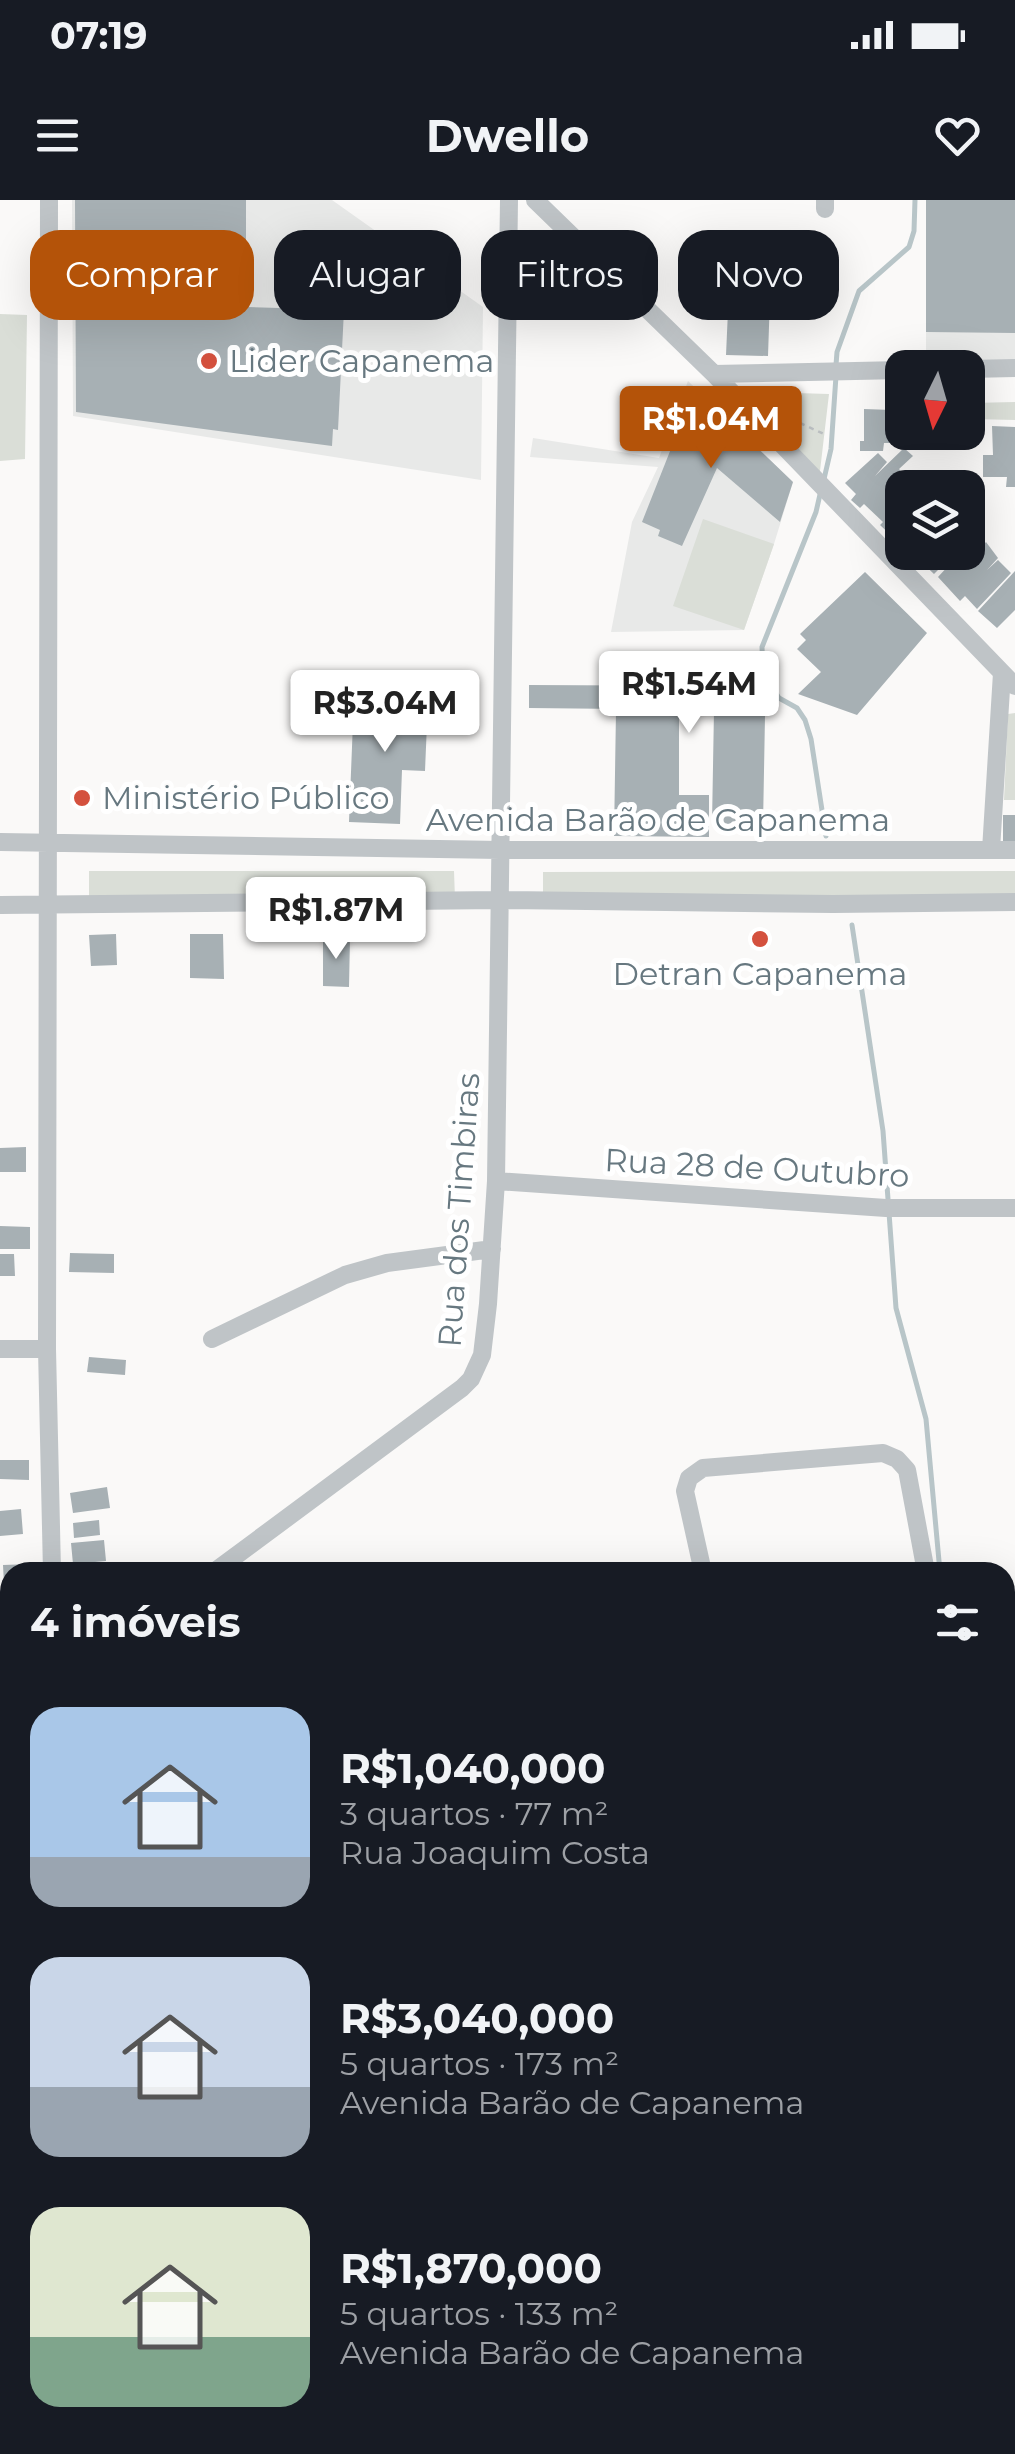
<!DOCTYPE html>
<html lang="pt">
<head>
<meta charset="utf-8">
<style>
  :root { --surface:#171b24; --page:#20242c; --text:#f1f3f6; --muted:#9ea1a6; --accent:#b45309 }
  body { margin:0; font-family:Montserrat,sans-serif; background:var(--page); color:var(--text); height:100vh; display:flex; flex-direction:column; font-size:38px; white-space:nowrap }
  * { box-sizing:border-box; margin:0 }
  p { font-size:32px; color:var(--muted) }
  .icon { flex:none; width:55px; height:55px; fill:none; stroke:currentColor; stroke-width:2; stroke-linecap:round; stroke-linejoin:round }
  .map { position:relative; flex:1; overflow:hidden }
  .details { position:absolute; left:0px; top:1362px; width:1015px; height:892px; display:flex; flex-direction:column; background:var(--surface); border-radius:30px 30px 0 0; box-shadow:0 10px 40px #0002 }
  .details>* { flex:none }
  .hud { position:absolute; left:30px; top:30px; width:955px; height:90px; display:flex; gap:20px }
  .needle { width:65px; rotate:185deg }
  .tools { position:absolute; left:885px; top:150px; display:grid; gap:20px }
  .tools a { display:grid; place-items:center; width:100px; height:100px; border-radius:20px; background:var(--surface); box-shadow:0 10px 40px #0002; font-size:50px }
  .price { position:absolute; translate:-50% -85px; padding:0 22px; border-radius:10px; background:#fff; color:#222; font-size:32px; line-height:65px; filter:drop-shadow(0 2px 5px #0008) }
  .price::after { content:''; position:absolute; left:50%; top:60px; width:30px; height:22px; margin-left:-15px; background:inherit; clip-path:polygon(0 0,100% 0,50% 100%) }
  .price.active { background:var(--accent); color:#fff }
  ul { padding:0; list-style:none }
  li { display:flex; align-items:center; gap:30px; height:250px; padding:0 30px }
  li span { display:grid; place-items:center; flex:none; width:280px; height:200px; border-radius:30px; color:#555 }
  li>.icon { margin-inline-start:auto }
  span .icon { width:120px; height:120px; fill:#fffc; stroke-width:1 }
  li b { font-size:42px }
  h2 { display:flex; justify-content:space-between; align-items:center; height:120px; padding:0 30px; font-size:42px }
  .tag { padding:0 35px; border-radius:30px; background:var(--surface); box-shadow:0 10px 40px #0002; font-size:35px; line-height:90px }
  .tag.active { background:var(--accent); color:#fff }
  .status { display:flex; justify-content:space-between; align-items:center; height:70px; padding:0 50px; background:var(--surface); direction:ltr }
  .status svg { height:28px; fill:currentColor }
  header { display:flex; justify-content:space-between; align-items:center; height:130px; padding:0 30px; background:var(--surface); font-size:45px; font-weight:700 }
  .map>svg:first-child { display:block }
</style>
</head>
<body>
<div class="status"><b>07:19</b><svg viewBox="0 0 49 12"><path d="M0 12V9h3v3zM5 12V6h3v6zM10 12V3h3v9zM15 12V0h3v12zM26 1h20v11H26zM47 4h2v5h-2z"/></svg></div>
<header><svg class="icon" aria-label="menu" viewBox="0 0 24 24"><path d="M4 6h16M4 12h16M4 18h16"/></svg>Dwello<svg class="icon" aria-label="heart" viewBox="0 0 24 24"><path d="M12 20l-8-8c-3-5 5-10 8-4 3-6 11-1 8 4z"/></svg></header>
<div class="map">
<svg width="1015" height="2254" viewBox="0 0 1015 2254">
  <rect width="100%" height="100%" fill="#faf9f8"/>
  <path fill="#e8e9e8" d="M72,0H332L483,107L481,280L73,216Z
    M926,0H1015V160H926Z
    M688,181L793,282L774,344L744,430L611,432L632,322L658,267L530,257L533,238L659,258Z"/>
  <path fill="#daded7" d="M0,114L27,115L25,259L0,261Z
    M763,192L829,194L820,271L818,274L754,206L753,200L756,194Z
    M1015,202V220L972,219L971,203Z
    M703,319L774,344L744,430L673,406Z
    M1015,513V600H1004L1008,514Z
    M89,671H454L455,699H89Z
    M1015,671V697L543,700V672Z"/>
  <g fill="none" stroke-linecap="round" stroke-linejoin="round">
    <path stroke="#b8c5c8" stroke-width="5" d="M836,165L837,152L859,91L909,47L914,31L915,0
      M824,279L831,249L836,176
      M821,290L816,312L762,447L763,473L779,498L797,508L805,520L811,539L826,636
      M852,725L883,931L896,1108L926,1219L940,1372"/>
    <path stroke="#b8c5c8" stroke-width="30" d="M1005,1506L1015,1505
      M0,1943L10,1944"/>
  </g>
  <path fill="#a7b0b4" d="M75,0H246V107L344,110L338,230L333,229L332,246L76,212Z
    M926,0H1015V133L926,132Z
    M730,66L771,67L768,156L726,155Z
    M695,188L793,282L780,322L717,268L682,346L658,336L660,330L642,322Z
    M864,209L892,210L891,243H884L883,251H860V241H864Z
    M992,226L1015,227V287H1006L1007,277H983V255H993Z
    M952,232H967V239L952,240Z
    M904,248L913,256L899,269L916,288H902V337L898,342L880,325L883,322L864,304L860,308L851,300L856,294L845,283L878,253L887,262L875,276Z
    M930,274L944,288H916Z
    M968,312L982,326L968,341Z
    M986,342L998,358L987,370L998,360L1011,373L977,409L965,396L960,401L938,377L961,352H965L972,358Z
    M918,352H956L934,374L915,356Z
    M1015,371V410L997,428L978,411Z
    M865,372L927,433L857,515L798,494L821,472L797,449L806,440L800,434Z
    M529,485L734,486V516H765L763,626L712,623L714,510L529,508Z
    M354,497L428,500L425,571L402,570L400,624L349,622Z
    M616,511L679,512V595H709V637L614,636Z
    M1003,615H1015V642H1003Z
    M116,734L117,765L91,766L89,735Z
    M190,734H223L224,779L190,778Z
    M323,737L350,738L349,787L323,786Z
    M26,947V972H0V948Z
    M0,1026L30,1027V1049H0Z
    M70,1053L114,1054V1073L69,1072Z
    M0,1054H14L15,1076H0Z
    M89,1157L126,1160L125,1175L87,1172Z
    M0,1260H29V1280L0,1279Z
    M107,1287L110,1308L73,1313L70,1293Z
    M21,1309L23,1334L0,1336V1311Z
    M99,1320L100,1335L74,1338L73,1323Z
    M104,1340L106,1361L73,1364L71,1343Z
    M31,1364V1372H10V1384H4L3,1365Z
    M2,1413H10V1435H1Z
    M0,1439H10V1458H0Z
    M0,1564L9,1565L6,1597H0Z
    M4,1630H10V1655H4Z
    M1005,1834H1015V1856H1005Z
    M1005,1863H1015V1883H1005Z
    M1015,1903V1926L1005,1930V1907Z
    M1015,1934V1960L1010,1962L1005,1937Z
    M178,2245H218L217,2254L178,2247Z
    M507,2245H539L544,2252L541,2254H513Z
    M844,2245H869L862,2254H855Z"/>
  <g fill="none" stroke-linecap="round" stroke-linejoin="round">
    <path stroke="#babec0" stroke-width="2.5" stroke-dasharray="5 5" stroke-linecap="butt" d="M793,210L794,195
      M800,223L826,235
      M792,230V226L786,219L788,213L793,211L799,214L800,219L797,224L792,226"/>
    <path stroke="#bfc4c7" stroke-width="18" d="M49,0L47,1149L52,1372
      M535,0L714,174L1015,486
      M825,9V0
      M968,169L1015,168
      M714,174L902,170
      M0,642L500,650H1015
      M991,650L1002,473
      M0,705L500,700L833,704L1015,702
      M496,981L886,1008H1015
      M212,1139L345,1075L387,1063L492,1049
      M0,1149H47
      M214,1372L462,1188L471,1179L482,1155L488,1104L496,981L509,0
      M703,1372L685,1291L689,1278L703,1268L883,1253L897,1259L907,1270L926,1372
      M1005,1426H1015
      M0,1541L10,1542
      M1005,1669H1015
      M1005,1729L1015,1765
      M1005,1834H1015
      M1005,2119L1015,2115
      M12,2254V2245
      M116,2254L119,2245
      M879,2254L886,2245"/>
  </g>
  <g fill="#d4513e" stroke="#fff" stroke-width="4">
    <circle cx="209" cy="161" r="10"/>
    <circle cx="82" cy="598" r="10"/>
    <circle cx="760" cy="739" r="10"/>
  </g>
  <g text-anchor="middle" stroke-width="10" stroke-linejoin="round" paint-order="stroke">
    <g font-size="32" fill="#677880" stroke="#fff" text-anchor="start">
      <text x="229" y="172">Lider Capanema</text>
      <text x="102" y="609">Ministério Público</text>
      <text x="760" y="785" text-anchor="middle">Detran Capanema</text>
    </g>
    <g font-size="32" fill="#677880" stroke="#fff">
      <text x="658" y="631">Avenida Barão de Capanema</text>
      <text transform="translate(757 968) rotate(3)" y="11">Rua 28 de Outubro</text>
      <text transform="translate(459 1010) rotate(-86)" y="11">Rua dos Timbiras</text>
    </g>
  </g>
</svg>
<div class="tools">
<a><svg class="needle" viewBox="-14 -14 28 28"><path d="M0-13l5 13h-10z" fill="#e53935"/><path d="M0 13l5-13h-10z" fill="#9ea1a6"/></svg></a>
<a><svg class="icon" aria-label="layers" viewBox="0 0 24 24"><path d="M12 4l9 5-9 5-9-5zM3 14l9 5 9-5"/></svg></a>
</div>
<b class="price active" style="left:711px;top:271px">R$1.04M</b>
<b class="price" style="left:689px;top:536px">R$1.54M</b>
<b class="price" style="left:385px;top:555px">R$3.04M</b>
<b class="price" style="left:336px;top:762px">R$1.87M</b>
<div class="hud">
<a class="tag active">Comprar</a>
<a class="tag">Alugar</a>
<a class="tag">Filtros</a>
<a class="tag">Novo</a>
</div>
<section class="details">
<h2>4 imóveis<svg class="icon" aria-label="filters" viewBox="0 0 24 24"><path d="M4 7h16M4 17h16"/><circle cx="9" cy="7" r="2"/><circle cx="15" cy="17" r="2"/></svg></h2>
<ul>
<li><span style="background:linear-gradient(#a9c7e8 75%,#9aa5b1 0)"><svg class="icon" aria-label="home" viewBox="0 0 24 24"><path d="M3 11l9-7 9 7M6 9v11h12V9"/></svg></span><div><b>R$1,040,000</b><p>3 quartos · 77 m²</p><p>Rua Joaquim Costa</p></div></li>
<li><span style="background:linear-gradient(#c9d6e8 65%,#9aa5b1 0)"><svg class="icon" aria-label="home" viewBox="0 0 24 24"><path d="M3 11l9-7 9 7M6 9v11h12V9"/></svg></span><div><b>R$3,040,000</b><p>5 quartos · 173 m²</p><p>Avenida Barão de Capanema</p></div></li>
<li><span style="background:linear-gradient(#dfe7d0 65%,#7fa58c 0)"><svg class="icon" aria-label="home" viewBox="0 0 24 24"><path d="M3 11l9-7 9 7M6 9v11h12V9"/></svg></span><div><b>R$1,870,000</b><p>5 quartos · 133 m²</p><p>Avenida Barão de Capanema</p></div></li>
</ul>
</section>
</div>
</body>
</html>
